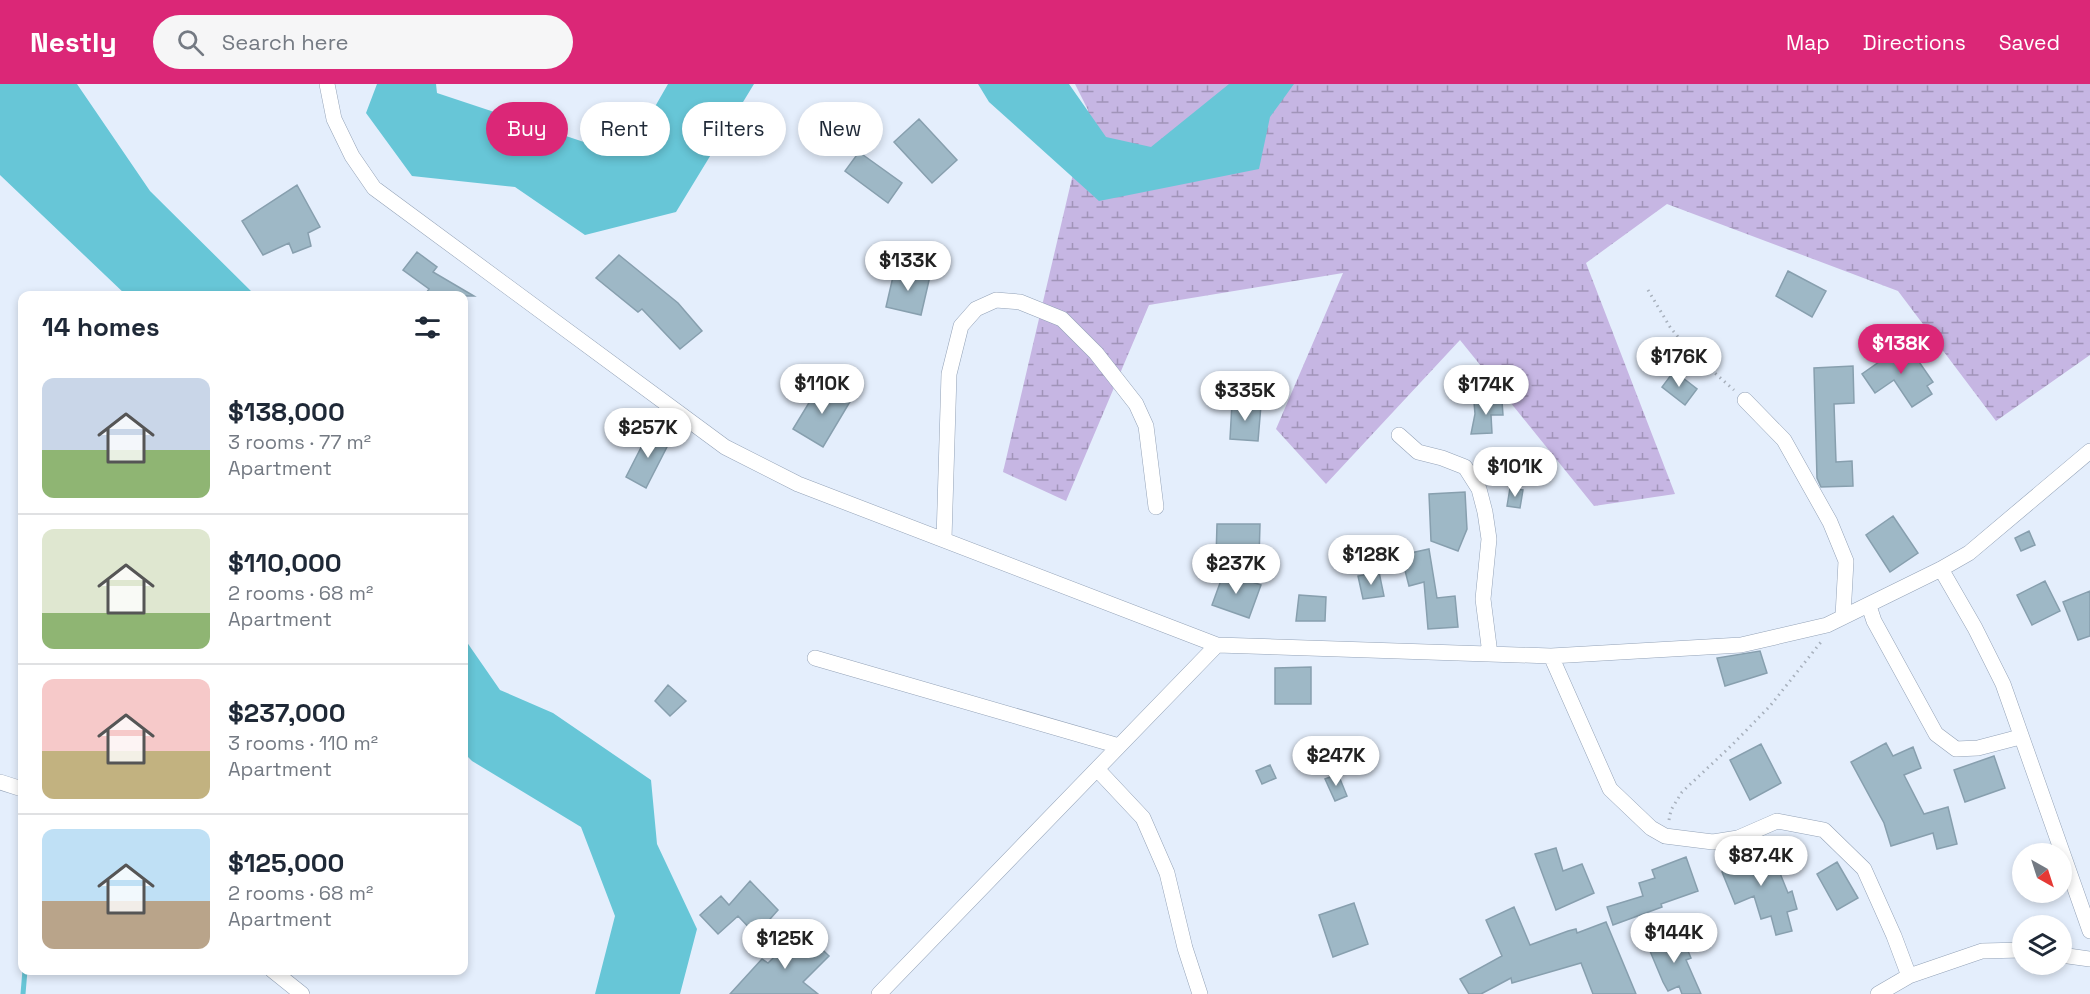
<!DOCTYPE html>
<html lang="en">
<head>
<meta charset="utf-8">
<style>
  :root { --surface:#fff; --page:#f6f6f7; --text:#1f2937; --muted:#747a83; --line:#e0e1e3; --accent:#db2777 }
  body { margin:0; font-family:"Space Grotesk",sans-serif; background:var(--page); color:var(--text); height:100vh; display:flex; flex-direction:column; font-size:22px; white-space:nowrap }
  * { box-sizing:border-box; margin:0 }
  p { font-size:20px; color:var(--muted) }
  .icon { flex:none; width:33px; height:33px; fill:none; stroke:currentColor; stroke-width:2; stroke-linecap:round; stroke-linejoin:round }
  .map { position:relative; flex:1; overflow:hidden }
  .sheet { position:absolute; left:18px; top:207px; width:450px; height:684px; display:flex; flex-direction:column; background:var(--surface); border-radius:12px; box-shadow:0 3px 9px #0003 }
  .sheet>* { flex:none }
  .hud { position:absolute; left:486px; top:18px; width:570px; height:54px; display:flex; gap:12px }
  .needle { width:39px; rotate:141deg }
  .buttons { position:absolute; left:2012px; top:759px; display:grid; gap:12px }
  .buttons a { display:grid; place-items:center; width:60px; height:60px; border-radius:50%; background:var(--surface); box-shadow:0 3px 9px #0003; font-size:30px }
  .price { position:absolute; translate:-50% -51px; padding:0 14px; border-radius:21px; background:#fff; color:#222; font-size:20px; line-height:39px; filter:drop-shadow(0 2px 3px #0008) }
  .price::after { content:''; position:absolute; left:50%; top:36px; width:18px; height:14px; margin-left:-9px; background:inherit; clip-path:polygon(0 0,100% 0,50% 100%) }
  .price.current { background:var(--accent); color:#fff }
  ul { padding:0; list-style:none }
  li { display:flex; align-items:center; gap:18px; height:150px; padding:0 24px }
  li+li { border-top:2px solid var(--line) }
  li span { display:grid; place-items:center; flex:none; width:168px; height:120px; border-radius:12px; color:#555 }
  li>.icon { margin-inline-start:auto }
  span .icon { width:72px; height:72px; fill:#fffc; stroke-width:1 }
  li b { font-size:26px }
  h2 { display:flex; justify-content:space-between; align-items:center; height:72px; padding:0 24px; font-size:26px }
  .pill { padding:0 21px; border-radius:27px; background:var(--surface); box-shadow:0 3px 9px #0003; font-size:21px; line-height:54px }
  .pill.current { background:var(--accent); color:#fff }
  header { display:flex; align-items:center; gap:36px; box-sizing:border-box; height:84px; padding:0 30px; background:var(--accent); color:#fff }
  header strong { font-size:28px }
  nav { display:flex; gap:33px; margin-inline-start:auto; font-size:21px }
  .search { width:420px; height:54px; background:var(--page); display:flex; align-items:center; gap:15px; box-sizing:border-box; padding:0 21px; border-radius:33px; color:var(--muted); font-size:22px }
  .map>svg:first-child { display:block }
</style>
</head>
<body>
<header>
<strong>Nestly</strong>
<div class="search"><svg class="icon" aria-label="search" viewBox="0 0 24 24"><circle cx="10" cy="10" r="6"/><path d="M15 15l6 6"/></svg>Search here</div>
<nav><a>Map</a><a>Directions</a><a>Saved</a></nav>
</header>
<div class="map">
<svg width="2090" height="910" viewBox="0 0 2090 910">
  <defs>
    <pattern id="wetland-marsh" width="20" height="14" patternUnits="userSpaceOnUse" patternTransform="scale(1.5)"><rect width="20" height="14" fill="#c6b6e3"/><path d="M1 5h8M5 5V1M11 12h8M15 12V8" fill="none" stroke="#a194b9"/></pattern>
  </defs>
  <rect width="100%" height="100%" fill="#e4eefc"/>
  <path fill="url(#wetland-marsh)" d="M1075,0H2090V271L1996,337L1898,207L1667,120L1586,179L1675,410L1594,422L1460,256L1326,400L1276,345L1343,189L1149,221L1066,417L1003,388L1088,26Z"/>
  <path fill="#67c6d7" d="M0,0H77L150,107L255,211H126L0,91Z
    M377,0H436L437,9L611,67L645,40L668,0H754L676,128L585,151L515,103L412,92L366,29Z
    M978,0H1069L1106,53L1151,63L1229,0H1294L1270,33L1259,85L1099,117L989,18Z
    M464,554L500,606L553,629L651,696L657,760L697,845L680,910H595L615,832L581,743L472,677L464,669Z"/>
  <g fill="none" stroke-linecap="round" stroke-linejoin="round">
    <path stroke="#67c6d7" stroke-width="5" d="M23,910L25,886"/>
  </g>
  <path fill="#9eb8c6" stroke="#879fae" stroke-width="1.5" d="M919,35L957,76L932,99L894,58Z
    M859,68L902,99L888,119L845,87Z
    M297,101L320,143L308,149L311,162L293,169L289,159L263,171L242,137Z
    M417,168L437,183L433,188L474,212H424L429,205L403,186Z
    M619,171L678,219L702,247L680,265L642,225L638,228L596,194Z
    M895,184L930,192L921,231L886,223Z
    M1788,187L1826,207L1812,233L1776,212Z
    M1906,259L1933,298L1927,302L1932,310L1912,323L1894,296L1875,309L1862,290Z
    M1853,282L1854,319L1834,320L1836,378L1852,377L1853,402L1821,403L1817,394L1814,284Z
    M1674,287L1697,305L1685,321L1662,303Z
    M821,299L851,316L823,363L793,345Z
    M1502,317L1503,331H1491L1492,349L1471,350L1475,330L1474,318Z
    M1232,319L1261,321L1258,357L1230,355Z
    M650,346L670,357L646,404L626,393Z
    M1510,404L1523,406L1520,424L1507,422Z
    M1465,408L1467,445L1458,467L1431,457L1429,410Z
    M1893,432L1918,469L1890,488L1866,451Z
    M1217,440H1260L1259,475L1216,474Z
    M2029,447L2035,461L2021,467L2015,454Z
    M1429,465L1437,514L1455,512L1458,543L1428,545L1424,498L1409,502L1401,471Z
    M1224,488L1261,501L1249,534L1212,521Z
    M1379,488L1384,512L1363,515L1358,492Z
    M2045,497L2060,527L2032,541L2017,511Z
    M2090,507V552L2078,556L2063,518Z
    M1299,511L1326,513L1325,537H1296Z
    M1760,567L1767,589L1725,602L1717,574Z
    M1311,583V620H1275V584Z
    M668,601L686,617L670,632L655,617Z
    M1886,659L1893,672L1913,663L1921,684L1904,691L1924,730L1948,723L1957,760L1937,765L1933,749L1891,762L1884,739L1851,678Z
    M1761,660L1781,699L1750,716L1730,676Z
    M1994,672L2005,704L1965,718L1954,686Z
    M1270,681L1276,694L1262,700L1256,687Z
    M1338,690L1347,712L1335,717L1325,695Z
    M1753,758L1759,772L1771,767L1788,809L1792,807L1797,825L1787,828L1792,847L1776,851L1771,832L1761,835L1754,812L1735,820L1722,788L1742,780L1736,764Z
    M1556,764L1563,787L1582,780L1594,809L1556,826L1535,770Z
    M1686,773L1698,807L1661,820L1662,823L1613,841L1607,823L1643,812L1639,799L1655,794L1652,786Z
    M1837,778L1858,814L1837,826L1817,790Z
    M750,797L778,826L756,851L738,832L718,850L700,831L721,812L729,821Z
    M1354,819L1368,860L1333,873L1319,831Z
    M1514,823L1530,861L1568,847L1576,845L1577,849L1606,838L1636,910H1593L1581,879L1512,899L1511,894L1481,910H1469L1460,895L1502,872L1486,836Z
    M802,846L829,872L803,898L818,910H730L762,875L768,879Z
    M1673,848L1678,857L1683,855L1691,874L1686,876L1701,910H1682L1679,902L1668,907L1663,898L1647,860Z"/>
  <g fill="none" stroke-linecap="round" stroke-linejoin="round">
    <g stroke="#93a2b7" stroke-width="16">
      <path id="minor" d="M327,0L334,35L352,72L374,104L725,363L798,400L1217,561L1551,572L1741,561L1827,541L1941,485L1969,469L2090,367
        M1745,316L1784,356L1830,438L1846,477L1843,532
        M1399,351L1418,368L1442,374L1465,383L1479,405L1485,428L1489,455L1483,515L1490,570
        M944,455L949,290L961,242L976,225L996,216L1020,218L1062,235L1096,269L1136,320L1146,342L1156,423
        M1941,485L1975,544L2003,600L2090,847
        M1869,522L1874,537L1936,650L1956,665L1978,664L2020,653
        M1551,572L1610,705L1651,744L1665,752L1713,758L1738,754L1777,737L1824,746L1864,785L1894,852L1909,892
        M815,574L1119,662
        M1097,685L1143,734L1167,789L1185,864L1200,910
        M0,698L22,705
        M2061,871L2090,875
        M272,886L302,910
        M879,910L1217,561
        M1878,910L1909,892L1982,867L2022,866"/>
    </g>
    <path stroke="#a7b0bc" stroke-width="3" stroke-dasharray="1.5 4.5" stroke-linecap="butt" d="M1648,206L1670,243L1687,264L1734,306
      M1669,736L1671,726L1682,708L1732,661L1770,622L1821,558"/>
    <use href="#minor" stroke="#fff" stroke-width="15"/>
  </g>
</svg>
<div class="buttons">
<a><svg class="needle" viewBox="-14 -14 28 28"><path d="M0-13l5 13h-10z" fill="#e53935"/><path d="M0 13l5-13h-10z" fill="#747a83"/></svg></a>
<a><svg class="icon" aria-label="layers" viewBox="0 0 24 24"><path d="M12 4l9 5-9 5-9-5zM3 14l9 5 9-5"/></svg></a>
</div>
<b class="price" style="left:908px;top:208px">$133K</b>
<b class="price current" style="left:1901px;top:291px">$138K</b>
<b class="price" style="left:1679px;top:304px">$176K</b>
<b class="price" style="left:822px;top:331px">$110K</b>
<b class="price" style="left:1486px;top:332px">$174K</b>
<b class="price" style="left:1245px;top:338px">$335K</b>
<b class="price" style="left:648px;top:375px">$257K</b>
<b class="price" style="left:1515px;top:414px">$101K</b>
<b class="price" style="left:1371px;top:502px">$128K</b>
<b class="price" style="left:1236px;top:511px">$237K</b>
<b class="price" style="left:1336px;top:703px">$247K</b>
<b class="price" style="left:1761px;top:803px">$87.4K</b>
<b class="price" style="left:1674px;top:880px">$144K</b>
<b class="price" style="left:785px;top:886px">$125K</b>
<div class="hud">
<a class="pill current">Buy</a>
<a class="pill">Rent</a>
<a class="pill">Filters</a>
<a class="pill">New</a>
</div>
<section class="sheet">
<h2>14 homes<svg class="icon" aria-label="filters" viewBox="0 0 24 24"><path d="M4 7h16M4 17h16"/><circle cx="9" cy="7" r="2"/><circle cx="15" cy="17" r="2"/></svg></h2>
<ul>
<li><span style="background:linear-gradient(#c9d6e8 60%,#8fb573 0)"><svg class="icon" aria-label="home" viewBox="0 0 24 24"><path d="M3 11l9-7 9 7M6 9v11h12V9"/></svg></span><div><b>$138,000</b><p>3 rooms · 77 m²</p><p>Apartment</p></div></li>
<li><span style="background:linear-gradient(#dfe7d0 70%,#8fb573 0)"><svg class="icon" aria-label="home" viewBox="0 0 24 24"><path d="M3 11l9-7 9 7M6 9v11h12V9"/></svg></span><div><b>$110,000</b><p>2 rooms · 68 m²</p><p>Apartment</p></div></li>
<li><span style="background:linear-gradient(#f6c9c9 60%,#c2b280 0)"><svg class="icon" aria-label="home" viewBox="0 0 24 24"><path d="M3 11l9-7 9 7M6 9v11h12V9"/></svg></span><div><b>$237,000</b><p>3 rooms · 110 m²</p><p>Apartment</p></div></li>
<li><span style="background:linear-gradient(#bfe0f5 60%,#b9a48a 0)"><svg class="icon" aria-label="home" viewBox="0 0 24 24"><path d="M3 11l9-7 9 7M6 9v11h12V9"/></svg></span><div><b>$125,000</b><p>2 rooms · 68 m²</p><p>Apartment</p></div></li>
</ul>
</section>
</div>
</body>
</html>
